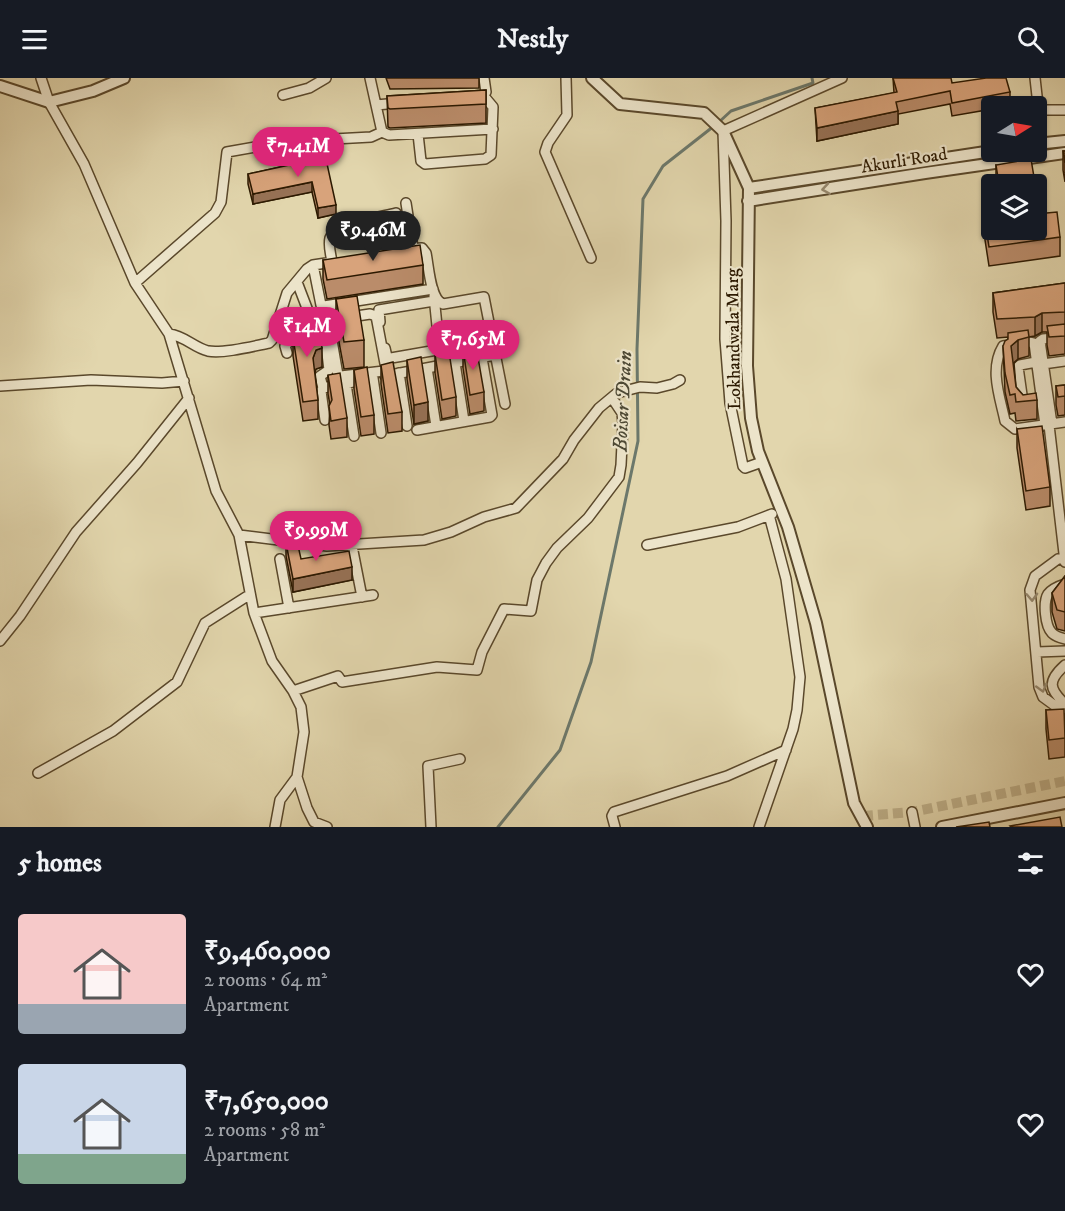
<!DOCTYPE html>
<html lang="en">
<head>
<meta charset="utf-8">
<style>
  :root { --surface:#171b24; --page:#242831; --text:#f1f3f6; --muted:#9ea1a6; --accent:#db2777 }
  body { margin:0; font-family:"IM FELL DW Pica",serif; background:var(--page); color:var(--text); height:100vh; display:flex; flex-direction:column; font-size:22px; white-space:nowrap }
  * { box-sizing:border-box; margin:0 }
  p { font-size:20px; color:var(--muted) }
  .icon { flex:none; width:33px; height:33px; fill:none; stroke:currentColor; stroke-width:2; stroke-linecap:round; stroke-linejoin:round }
  .map { position:relative; height:749px; overflow:hidden }
  .side { display:flex; flex-direction:column; background:var(--surface); flex:1 }
  .side>* { flex:none }
  .needle { width:39px; rotate:79deg }
  .tools { position:absolute; left:981px; top:18px; display:grid; gap:12px }
  .tools a { display:grid; place-items:center; width:66px; height:66px; border-radius:6px; background:var(--surface); box-shadow:0 2px 4px #0004; font-size:30px }
  .price { position:absolute; translate:-50% -51px; padding:0 14px; border-radius:21px; background:var(--accent); color:#fff; font-size:20px; line-height:39px; filter:drop-shadow(0 2px 3px #0008) }
  .price::after { content:''; position:absolute; left:50%; top:36px; width:18px; height:14px; margin-left:-9px; background:inherit; clip-path:polygon(0 0,100% 0,50% 100%) }
  .price.current { background:#222; color:#fff }
  ul { padding:0; list-style:none }
  li { display:flex; align-items:center; gap:18px; height:150px; padding:0 18px }
  li span { display:grid; place-items:center; flex:none; width:168px; height:120px; border-radius:6px; color:#555 }
  li>.icon { margin-inline-start:auto }
  span .icon { width:72px; height:72px; fill:#fffc; stroke-width:1 }
  li b { font-size:26px }
  h2 { display:flex; justify-content:space-between; align-items:center; height:72px; padding:0 18px; font-size:26px }
  header { display:flex; justify-content:space-between; align-items:center; height:78px; padding:0 18px; background:var(--surface); font-size:27px; font-weight:700 }
  .map>svg:first-child { display:block }
</style>
</head>
<body>
<header><svg class="icon" aria-label="menu" viewBox="0 0 24 24"><path d="M4 6h16M4 12h16M4 18h16"/></svg>Nestly<svg class="icon" aria-label="search" viewBox="0 0 24 24"><circle cx="10" cy="10" r="6"/><path d="M15 15l6 6"/></svg></header>
<div class="map">
<svg width="1065" height="749" viewBox="0 0 1065 749">
  <rect width="100%" height="100%" fill="#e2d6ad"/>
  <filter id="stains"><feTurbulence type="fractalNoise" baseFrequency=".00333" numOctaves="4"/><feColorMatrix values="0 0 0 0 .2 0 0 0 0 .09 0 0 0 0 .02 0 0 0 .5 -.17"/></filter>
  <radialGradient id="worn" r=".72"><stop offset=".6" stop-color="#630" stop-opacity="0"/><stop offset="1" stop-color="#630" stop-opacity=".3"/></radialGradient>
  <g fill="none" stroke-linecap="round" stroke-linejoin="round">
    <path stroke="#6c786b" stroke-width="3" d="M719,44L731,33L813,5L812,0
      M498,749L560,672L591,584L638,363L637,271L643,121L663,88L714,48"/>
    <path stroke="#beb08a" stroke-width="10" stroke-dasharray="10 5" stroke-linecap="butt" d="M863,738L912,734L1065,703"/>
    <g stroke="#5a482b" stroke-width="12">
      <path id="minor" d="M41,0L49,24L84,86L135,205L169,256L216,413L239,457L254,535L272,583L293,613L301,629L304,654L297,699L280,722L275,749
        M370,0L382,54
        M566,0L567,37L548,65L545,74L591,180
        M1035,0L1038,27L1043,32H1065
        M283,17L309,10L326,0
        M477,18L483,17L486,14L484,0
        M376,27L398,25
        M418,56L421,83L425,86L485,81L491,77L493,29L483,17
        M334,61L371,59L382,54L389,57L493,51
        M406,125L413,170
        M409,171L422,170L426,175C429,189 430,221 443,226L484,219L505,326
        M332,184C331,177 328,168 330,160C335,146 381,139 396,135
        M313,187L321,227
        M297,204L310,238L323,245L337,241L370,236L376,238L386,291L384,293L341,298L338,297L329,245
        M135,205L215,135L221,124L227,74L307,60
        M324,228L433,211
        M380,244L379,232L434,223
        M169,256C185,258 193,269 208,273C223,276 254,268 269,265L272,262L287,215L307,191L313,187L333,184
        M385,270L387,279L391,280L437,272L439,268L434,218
        M287,275L285,268L293,259L322,257L325,259L329,292L320,298L323,310
        M455,285L464,343
        M1043,286L1065,283
        M427,290L436,348
        M399,295L407,348
        M385,298L495,277
        M373,300L381,355
        M346,306L354,358
        M0,308L91,302L162,305L184,303
        M1023,324L1018,289L1020,287L1036,284
        M325,342L321,313L323,310L363,302
        M1052,346L1040,263L1043,261L1065,259
        M1045,347L1034,265L1030,264L1003,268C989,291 1000,319 1005,343L1015,351L1065,344
        M1049,347L1065,484
        M417,352L490,339L492,337L482,280
        M762,384L745,390L743,388L730,325L725,261L726,143L723,53L842,0
        M239,457L327,468L424,462L451,454L484,439L516,430L563,381L574,362L599,330L617,315L640,309L657,310L673,306L680,302
        M647,467L738,449L772,436
        M352,468L362,519
        M1065,480L1058,481L1035,498L1030,512L1039,609L1043,619L1065,635
        M280,481L289,530
        M1065,506C1059,508 1052,511 1048,516C1043,524 1045,548 1052,555C1055,558 1061,560 1065,561
        M254,535L373,517
        M0,563L20,538L76,454L137,385L189,320
        M1037,574L1065,573
        M1065,587C1047,603 1049,611 1065,626
        M293,613L338,598L342,604L437,589L477,592L482,574L504,531L531,533L537,502L546,485L557,470L588,440L619,399L621,387L623,345L622,335L612,320
        M38,695L113,653L177,604L205,545L249,517
        M297,699L307,730L314,744L327,749
        M912,734L915,749
        M431,749L428,688L460,681
        M615,749L612,738L614,734L727,698L786,672
        M759,749L793,651L797,632L800,599L786,501L769,437"/>
    </g>
    <g stroke="#5a482b" stroke-width="14">
      <path id="tertiary" d="M592,0L620,26L704,35L723,53L749,110L747,288L751,340L758,373L788,449L816,545L854,725L867,749
        M0,8L49,24L93,13L124,0
        M1036,66L1065,63
        M749,110L992,73
        M748,123L925,95L1065,75
        M942,749L1065,725"/>
    </g>
    <use href="#minor" stroke="#ece4ca" stroke-width="9"/>
    <use href="#tertiary" stroke="#ece4ca" stroke-width="10"/>
  </g>
  <path fill="#ba8c6a" stroke="#2c1900" stroke-width="1.5" d="M386,0H479V10L390,11Z
    M893,0L952,5L1010,14V27L1002,28H992V31L952,38L950,26L898,36V46L817,63L815,30L894,15Z
    M486,12V45L390,50L388,49L387,18Z
    M1063,73H1065V104L1063,92Z
    M307,76L336,136L318,140L312,114L253,126L248,106V96L307,83Z
    M996,87L1034,99L1040,106V125H1036V106H996Z
    M985,143L1060,159V178L989,188L985,162Z
    M323,182L423,187V206L327,221L323,201Z
    M1065,205V276L1049,278L1047,267V254H1042L1035,258L1029,259V278L1018,281L1014,285L1016,309L1023,317L1037,322V341L1016,343L1015,335L1010,336L1005,314L1003,268L1008,262V259L997,260L993,234V215Z
    M336,221L364,262V289L344,291L336,248Z
    M293,251L322,289L316,291L315,294L318,322V341L303,343L293,278Z
    M463,271L484,314V333L470,336L463,290Z
    M435,276L456,319V338L442,341L435,295Z
    M407,282L428,343L414,346L407,301Z
    M381,287L402,334V353L388,355L381,306Z
    M354,292L374,337V356L361,358L354,311Z
    M328,297L347,340V359L331,361L329,347L330,327L328,316Z
    M1065,307V337L1058,338L1056,327V308Z
    M1017,351L1050,409V428L1026,432L1017,370Z
    M286,465L301,481L352,502L293,514L286,478Z
    M1065,498V553L1057,551L1052,534V515Z
    M1046,632L1065,636V679L1049,681L1046,651Z"/>
  <path fill="#977256" stroke="#2c1900" stroke-width="1.5" d="M898,33V46L817,63V50Z
    M312,104V114L253,126V116Z
    M336,127V136L318,140V130Z
    M1042,235V254L1035,258V239Z
    M1018,262V281L1011,287V268Z
    M322,270V289L316,291L313,299V280L316,272Z
    M428,324V343L414,346V327Z
    M352,489V502L293,514V501Z"/>
  <path fill="#d8a37b" stroke="#2c1900" stroke-width="1.5" d="M893,0H951L952,5L986,0H1006L1010,14L952,25L950,13L896,24L898,33L817,50L815,30L897,14Z
    M486,12V26L390,31L388,30L387,18Z
    M324,72L336,127L318,130L312,104L253,116L248,96L308,83L307,76Z
    M1063,73H1065V85Z
    M1031,81L1034,99L1039,98L1040,106H999L996,87Z
    M1057,134L1060,159L989,169L985,143L992,142V152H1036V136Z
    M420,167L423,187L327,202L323,182Z
    M1065,205V234L1042,235L1035,239L997,241L993,215Z
    M357,218L364,262L344,264L336,221Z
    M319,245L322,270L316,272L313,280L318,322L303,324L293,259V251L296,247Z
    M1065,246V258L1049,259L1047,248Z
    M1028,252L1029,259L1018,262L1011,268L1016,309L1023,317L1036,315L1037,322L1016,324L1015,316L1010,317L1005,295L1003,268L1005,263L1008,261V255Z
    M476,268L484,314L470,317L463,271Z
    M449,274L456,319L442,322L435,276Z
    M421,279L428,324L414,327L407,282Z
    M393,284L402,334L388,336L381,287Z
    M367,289L374,337L361,339L354,292Z
    M340,295L347,340L331,343L329,328L332,322L328,297Z
    M1065,307V318L1058,319L1056,308Z
    M1042,348L1050,409L1026,413L1017,351Z
    M297,463L301,481L349,473L352,489L293,501L286,465Z
    M1065,498V534L1057,532L1052,515Z
    M1064,631L1065,660L1049,662L1046,632Z
    M1060,739L1062,749H1011L1010,748Z
    M989,744L990,749H956Z"/>
  <defs><path id="oneway-chevron" d="M-2-3.5L2.5 0L-2 3.5" fill="none" stroke-width="1.6" stroke-linecap="round" stroke-linejoin="round" transform="scale(1.5)"/></defs>
  <g stroke="#96896f">
    <use href="#oneway-chevron" transform="translate(826 111) rotate(171)"/>
    <use href="#oneway-chevron" transform="translate(1032 519) rotate(88)"/>
    <use href="#oneway-chevron" transform="translate(1042 610) rotate(74)"/>
  </g>
  <g text-anchor="middle" stroke-width="4.5" stroke-linejoin="round" paint-order="stroke">
    <g font-size="18" fill="#2c1900" stroke="#ece4ca">
      <text transform="translate(904 82) rotate(-9)" y="6">Akurli Road</text>
      <text transform="translate(733 261) rotate(-91)" y="6">Lokhandwala Marg</text>
    </g>
    <g font-size="20" font-style="italic" fill="#4c4835" stroke="#ece4ca">
      <text transform="translate(622 323) rotate(-87)" y="7">Boisar Drain</text>
    </g>
  </g>
  <rect width="100%" height="100%" filter="url(#stains)"/>
  <rect width="100%" height="100%" fill="url(#worn)"/>
</svg>
<div class="tools">
<a><svg class="needle" viewBox="-14 -14 28 28"><path d="M0-13l5 13h-10z" fill="#e53935"/><path d="M0 13l5-13h-10z" fill="#9ea1a6"/></svg></a>
<a><svg class="icon" aria-label="layers" viewBox="0 0 24 24"><path d="M12 4l9 5-9 5-9-5zM3 14l9 5 9-5"/></svg></a>
</div>
<b class="price" style="left:298px;top:100px">₹7.41M</b>
<b class="price current" style="left:373px;top:184px">₹9.46M</b>
<b class="price" style="left:307px;top:280px">₹14M</b>
<b class="price" style="left:473px;top:293px">₹7.65M</b>
<b class="price" style="left:316px;top:484px">₹9.99M</b>
</div>
<section class="side">
<h2>5 homes<svg class="icon" aria-label="filters" viewBox="0 0 24 24"><path d="M4 7h16M4 17h16"/><circle cx="9" cy="7" r="2"/><circle cx="15" cy="17" r="2"/></svg></h2>
<ul>
<li><span style="background:linear-gradient(#f6c9c9 75%,#9aa5b1 0)"><svg class="icon" aria-label="home" viewBox="0 0 24 24"><path d="M3 11l9-7 9 7M6 9v11h12V9"/></svg></span><div><b>₹9,460,000</b><p>2 rooms · 64 m²</p><p>Apartment</p></div><svg class="icon" aria-label="heart" viewBox="0 0 24 24"><path d="M12 20l-8-8c-3-5 5-10 8-4 3-6 11-1 8 4z"/></svg></li>
<li><span style="background:linear-gradient(#c9d6e8 75%,#7fa58c 0)"><svg class="icon" aria-label="home" viewBox="0 0 24 24"><path d="M3 11l9-7 9 7M6 9v11h12V9"/></svg></span><div><b>₹7,650,000</b><p>2 rooms · 58 m²</p><p>Apartment</p></div><svg class="icon" aria-label="heart" viewBox="0 0 24 24"><path d="M12 20l-8-8c-3-5 5-10 8-4 3-6 11-1 8 4z"/></svg></li>
</ul>
</section>
</body>
</html>
